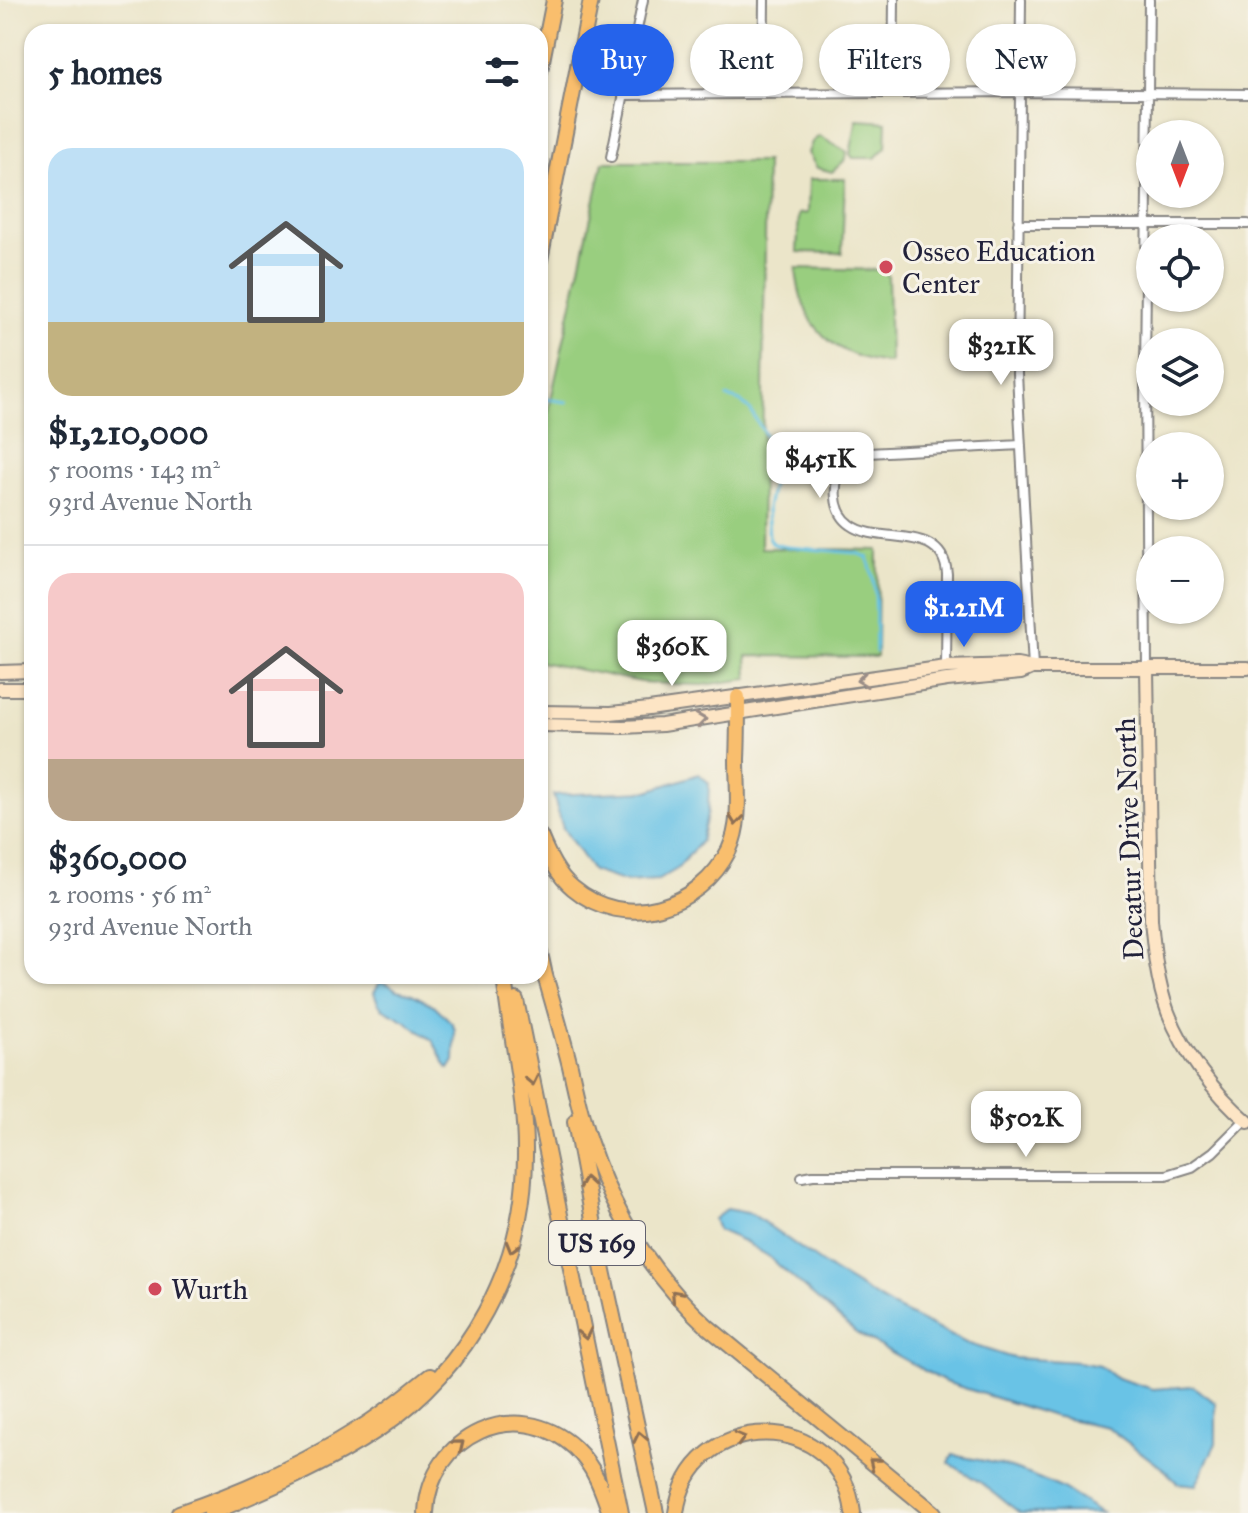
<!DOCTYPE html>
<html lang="en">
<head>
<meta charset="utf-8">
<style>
  :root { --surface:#fff; --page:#f2f2f3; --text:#1f2937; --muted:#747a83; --line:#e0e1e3; --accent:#2563eb }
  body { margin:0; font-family:"IM FELL Great Primer",serif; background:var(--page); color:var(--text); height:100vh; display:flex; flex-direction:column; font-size:30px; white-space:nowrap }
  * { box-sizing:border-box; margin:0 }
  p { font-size:26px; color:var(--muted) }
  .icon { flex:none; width:44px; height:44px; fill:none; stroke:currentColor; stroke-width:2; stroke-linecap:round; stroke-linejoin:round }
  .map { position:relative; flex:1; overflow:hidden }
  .side { position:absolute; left:24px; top:24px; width:524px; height:960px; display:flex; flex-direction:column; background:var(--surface); border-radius:24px; box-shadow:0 2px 6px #0004 }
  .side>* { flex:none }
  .hud { position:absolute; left:572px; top:24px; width:556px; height:72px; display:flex; gap:16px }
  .needle { width:52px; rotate:180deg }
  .fabs { position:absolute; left:1136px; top:120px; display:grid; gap:16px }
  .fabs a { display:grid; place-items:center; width:88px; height:88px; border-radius:50%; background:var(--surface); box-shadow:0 2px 6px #0004; font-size:40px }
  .price { position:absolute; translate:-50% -68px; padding:0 18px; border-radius:16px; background:#fff; color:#222; font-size:26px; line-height:52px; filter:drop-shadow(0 2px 4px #0008) }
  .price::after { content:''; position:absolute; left:50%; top:48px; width:24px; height:18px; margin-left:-12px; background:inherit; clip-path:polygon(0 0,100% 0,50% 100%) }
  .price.active { background:var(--accent); color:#fff }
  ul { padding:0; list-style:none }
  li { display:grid; align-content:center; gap:16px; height:424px; padding:0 24px }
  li+li { border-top:2px solid var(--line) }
  li span { display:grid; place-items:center; height:248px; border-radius:24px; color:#555 }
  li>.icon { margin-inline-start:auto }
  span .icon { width:144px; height:144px; fill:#fffc; stroke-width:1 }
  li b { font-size:34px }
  h2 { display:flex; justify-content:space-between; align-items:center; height:96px; padding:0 24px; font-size:34px }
  .tag { padding:0 28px; border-radius:36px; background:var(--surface); box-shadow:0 2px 6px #0004; font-size:28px; line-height:72px }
  .tag.active { background:var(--accent); color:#fff }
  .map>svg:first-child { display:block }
</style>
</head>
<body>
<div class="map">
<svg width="1248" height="1513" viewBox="0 0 1248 1513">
  <rect width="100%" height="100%" fill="#f7f3e8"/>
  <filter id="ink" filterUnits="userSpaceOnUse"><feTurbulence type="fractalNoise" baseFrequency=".0125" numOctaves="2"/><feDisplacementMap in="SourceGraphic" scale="16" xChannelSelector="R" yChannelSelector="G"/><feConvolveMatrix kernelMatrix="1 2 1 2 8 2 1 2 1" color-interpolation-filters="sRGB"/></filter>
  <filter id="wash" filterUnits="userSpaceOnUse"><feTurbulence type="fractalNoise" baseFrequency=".006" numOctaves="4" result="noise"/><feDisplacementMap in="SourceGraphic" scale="32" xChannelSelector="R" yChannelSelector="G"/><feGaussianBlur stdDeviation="1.8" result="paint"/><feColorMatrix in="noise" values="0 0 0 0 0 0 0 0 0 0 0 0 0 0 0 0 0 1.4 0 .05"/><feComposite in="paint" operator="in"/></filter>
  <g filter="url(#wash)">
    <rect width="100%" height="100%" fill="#ebe5c9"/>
    <path fill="#99ce7f" stroke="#5e785d" stroke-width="2" d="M857,120L887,122L886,147L875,158H853L850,154Z
      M819,136L847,152L844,161L832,172L817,168L808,153L812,142Z
      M603,162H766L761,548L878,550L877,657L747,656L748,679L703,685L647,683L540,662V449Z
      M809,179H845L842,253L797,252L799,214L808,213Z
      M796,268L883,270L888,276L890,363C833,358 800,325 796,268Z"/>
    <path fill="#69c3e6" stroke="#467290" stroke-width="2" d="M699,774L709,783L708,811L701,841L677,869L658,880L626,882L592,871L563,828L553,795L648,791Z
      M380,982L388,984L397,990L412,994L435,1006L452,1023L455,1030L454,1061L449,1069L446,1066L433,1041L404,1020L382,1008L378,1003L374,992Z
      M727,1209L752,1214L833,1271L891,1306L966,1343L1013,1358L1078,1362L1100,1366L1114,1377L1153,1389L1193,1386L1216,1403V1443L1196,1485L1177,1483L1166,1471L1107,1427L1053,1416L945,1382L856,1333L768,1256L743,1241L718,1230L714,1219Z
      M953,1455L999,1464L1031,1475L1061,1488L1102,1513H1020L981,1483L949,1463Z"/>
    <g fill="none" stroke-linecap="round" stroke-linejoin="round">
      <path stroke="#69c3e6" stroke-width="3" d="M727,397L740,401L751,411L768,440L774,459V475L767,508L769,539L774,544L787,547L856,553L867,557C879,586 875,621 876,652
        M546,399L567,402"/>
    </g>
  </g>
  <g filter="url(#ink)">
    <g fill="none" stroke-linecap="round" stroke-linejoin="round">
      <g stroke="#868482" stroke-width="12">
        <path id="street" d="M1021,0L1017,374L1033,668
          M893,93L894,0
          M763,94L764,0
          M624,95L1020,92L1248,94
          M611,157L643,0
          M1018,224H1248
          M946,667L947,574C943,522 880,546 851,525C832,512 831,480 846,464C852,458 860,455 868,453L1021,445
          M1147,669L1145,373L1149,0
          M802,1177L813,1175H1166L1192,1167L1213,1152L1245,1120"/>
      </g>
      <g stroke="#868482" stroke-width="16">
        <path id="secondary" d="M1147,669L1151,920C1154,951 1157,982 1168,1012C1184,1053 1214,1093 1248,1122
          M0,672L32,671
          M0,689H32
          M540,712L611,713L649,709L946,667L1017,665L1033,668H1248
          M540,725L623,727L662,725L947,680L1021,673L1030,669"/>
      </g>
      <g stroke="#868482" stroke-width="18">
        <path id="highway" d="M540,71L554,0
          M540,260L591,0
          M540,836C548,855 557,875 573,888C625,932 700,908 729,850C742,822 737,789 737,759C738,738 738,718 738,697
          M540,953L546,980
          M544,972C553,1003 562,1034 570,1066C576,1092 581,1118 590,1143C614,1214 653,1277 708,1327L934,1513
          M516,1000L621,1513
          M575,1122L600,1257L656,1513
          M179,1513C241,1492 305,1463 360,1428C385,1413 407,1394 430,1376
          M211,1513C268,1489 327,1464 379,1429C470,1367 524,1267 525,1157C526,1096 510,1036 504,976
          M426,1513C429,1436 517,1394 575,1448C594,1466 602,1489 610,1513
          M676,1513C690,1407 841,1407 853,1513"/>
      </g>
      <use href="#street" stroke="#fff" stroke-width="8"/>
      <use href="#secondary" stroke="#fde5c5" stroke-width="12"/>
      <use href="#highway" stroke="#f9be6d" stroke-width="14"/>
    </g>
    <defs><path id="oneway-chevron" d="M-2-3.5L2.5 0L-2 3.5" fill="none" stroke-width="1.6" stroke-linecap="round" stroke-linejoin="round" transform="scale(2)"/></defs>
    <g stroke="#9a8d87">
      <use href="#oneway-chevron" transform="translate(862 680) rotate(172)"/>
      <use href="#oneway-chevron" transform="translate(701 720) rotate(-8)"/>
    </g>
    <g stroke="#8e7054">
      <use href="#oneway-chevron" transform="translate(736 820) rotate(96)"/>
      <use href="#oneway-chevron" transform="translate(532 1080) rotate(78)"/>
      <use href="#oneway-chevron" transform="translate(586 1182) rotate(-100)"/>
      <use href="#oneway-chevron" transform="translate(512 1247) rotate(106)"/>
      <use href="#oneway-chevron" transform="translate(676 1295) rotate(-132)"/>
      <use href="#oneway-chevron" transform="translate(585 1334) rotate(78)"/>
      <use href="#oneway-chevron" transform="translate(640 1437) rotate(-102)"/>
      <use href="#oneway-chevron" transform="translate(740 1438) rotate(-16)"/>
      <use href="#oneway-chevron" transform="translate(459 1445) rotate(-39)"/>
      <use href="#oneway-chevron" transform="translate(874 1463) rotate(-141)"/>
    </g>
  </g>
  <g fill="#d1495b" stroke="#f7f3e8" stroke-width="3">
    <circle cx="886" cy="267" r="8"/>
    <circle cx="155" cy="1289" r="8"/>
  </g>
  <g text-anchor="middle" stroke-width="6" stroke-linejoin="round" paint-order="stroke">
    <rect fill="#f7f3e8" stroke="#62616f" stroke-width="2" x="549" y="1221" width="96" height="44" rx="6"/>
    <g font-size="26" font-weight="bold" fill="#22223b">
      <text x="597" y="1252">US 169</text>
    </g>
    <g font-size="28" fill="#22223b" stroke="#f7f3e8" text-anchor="start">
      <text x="902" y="261">Osseo Education<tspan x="902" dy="32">Center</tspan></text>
      <text x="171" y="1299">Wurth</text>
    </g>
    <g font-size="28" fill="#22223b" stroke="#f7f3e8">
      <text transform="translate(1129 839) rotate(-92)" y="10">Decatur Drive North</text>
    </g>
  </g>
</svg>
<div class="fabs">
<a><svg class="needle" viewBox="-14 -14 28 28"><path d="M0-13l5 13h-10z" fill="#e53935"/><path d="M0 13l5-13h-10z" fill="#747a83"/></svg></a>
<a><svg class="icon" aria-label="locate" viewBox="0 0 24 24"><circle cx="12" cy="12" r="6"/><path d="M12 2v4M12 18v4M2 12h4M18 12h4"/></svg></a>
<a><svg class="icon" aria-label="layers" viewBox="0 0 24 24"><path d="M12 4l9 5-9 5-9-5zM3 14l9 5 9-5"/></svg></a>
<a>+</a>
<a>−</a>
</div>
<b class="price" style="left:1001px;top:387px">$321K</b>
<b class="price" style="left:820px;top:500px">$451K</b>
<b class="price active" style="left:964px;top:649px">$1.21M</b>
<b class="price" style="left:672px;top:688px">$360K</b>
<b class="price" style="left:1026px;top:1159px">$502K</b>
<div class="hud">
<a class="tag active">Buy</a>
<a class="tag">Rent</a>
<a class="tag">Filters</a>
<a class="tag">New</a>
</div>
<section class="side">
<h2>5 homes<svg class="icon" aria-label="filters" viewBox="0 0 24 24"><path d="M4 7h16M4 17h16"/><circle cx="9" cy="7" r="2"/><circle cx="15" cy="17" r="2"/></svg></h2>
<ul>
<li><span style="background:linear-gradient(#bfe0f5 70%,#c2b280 0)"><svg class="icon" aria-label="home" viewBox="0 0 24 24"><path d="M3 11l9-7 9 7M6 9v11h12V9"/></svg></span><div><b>$1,210,000</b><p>5 rooms · 143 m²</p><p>93rd Avenue North</p></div></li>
<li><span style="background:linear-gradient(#f6c9c9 75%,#b9a48a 0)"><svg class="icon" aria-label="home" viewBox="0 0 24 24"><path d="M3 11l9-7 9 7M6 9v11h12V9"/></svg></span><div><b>$360,000</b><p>2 rooms · 56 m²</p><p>93rd Avenue North</p></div></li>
</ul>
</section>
</div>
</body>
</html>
